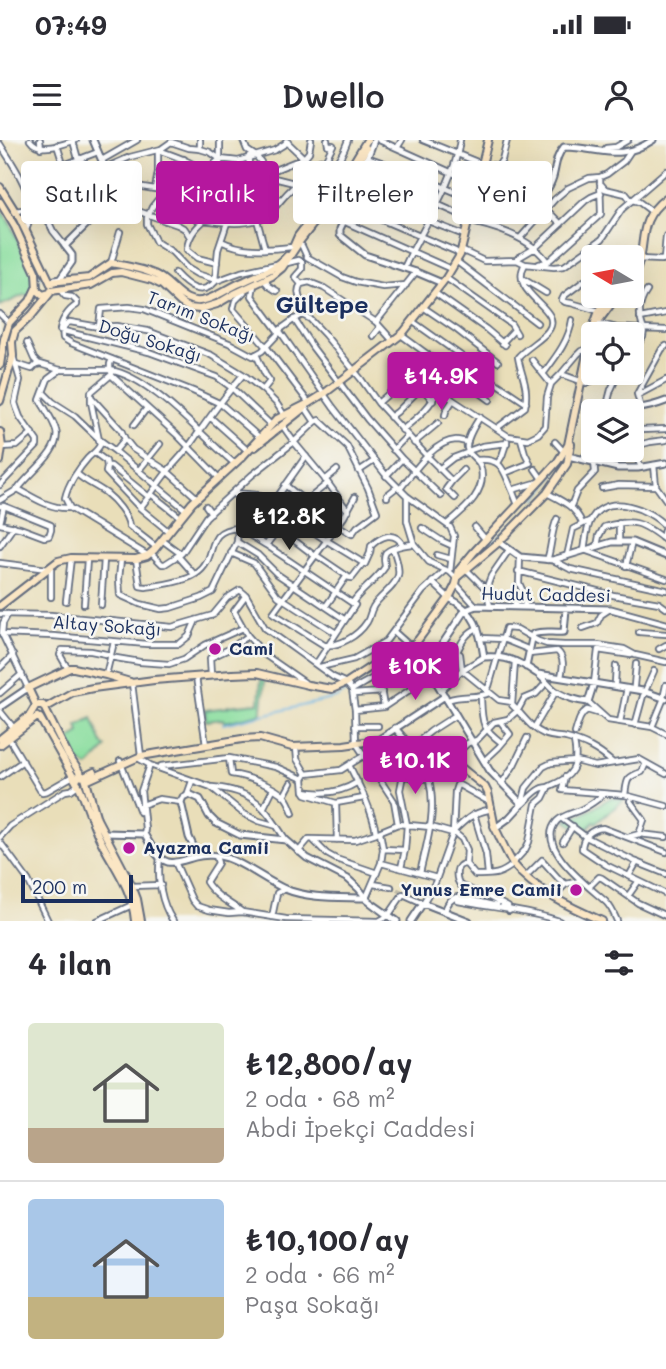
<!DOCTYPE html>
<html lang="tr">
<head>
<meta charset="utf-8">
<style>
  :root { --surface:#fff; --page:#f2f2f3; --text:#2b2b33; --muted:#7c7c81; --line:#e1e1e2; --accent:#b5179e }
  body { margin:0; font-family:Mali,sans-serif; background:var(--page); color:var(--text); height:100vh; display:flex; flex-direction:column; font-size:26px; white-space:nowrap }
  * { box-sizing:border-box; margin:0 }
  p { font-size:23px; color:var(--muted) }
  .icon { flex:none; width:38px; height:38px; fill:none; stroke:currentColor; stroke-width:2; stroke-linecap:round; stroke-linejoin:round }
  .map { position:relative; height:781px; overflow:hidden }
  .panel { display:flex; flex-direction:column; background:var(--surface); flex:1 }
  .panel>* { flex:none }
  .banner { position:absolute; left:21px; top:21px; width:625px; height:63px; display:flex; gap:14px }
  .needle { width:46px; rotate:280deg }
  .buttons { position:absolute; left:581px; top:105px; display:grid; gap:14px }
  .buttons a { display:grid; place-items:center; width:63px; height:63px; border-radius:7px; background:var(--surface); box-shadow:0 7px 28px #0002; font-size:35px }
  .scale { position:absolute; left:21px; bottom:18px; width:112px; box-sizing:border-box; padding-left:7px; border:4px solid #1b2f5e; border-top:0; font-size:19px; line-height:24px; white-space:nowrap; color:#1b2f5e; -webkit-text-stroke:5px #f6f6f2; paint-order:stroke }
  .price { position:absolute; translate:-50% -60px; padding:0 16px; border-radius:7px; background:var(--accent); color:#fff; font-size:23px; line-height:46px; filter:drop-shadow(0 2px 4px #0008) }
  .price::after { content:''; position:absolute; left:50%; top:42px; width:21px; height:16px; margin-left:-10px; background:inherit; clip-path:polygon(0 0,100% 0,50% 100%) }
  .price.selected { background:#222; color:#fff }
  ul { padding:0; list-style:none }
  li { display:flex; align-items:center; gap:21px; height:175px; padding:0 28px }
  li+li { border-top:2px solid var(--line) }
  li span { display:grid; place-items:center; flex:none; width:196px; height:140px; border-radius:7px; color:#555 }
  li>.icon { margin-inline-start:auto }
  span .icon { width:84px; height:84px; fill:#fffc; stroke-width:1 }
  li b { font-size:30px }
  h2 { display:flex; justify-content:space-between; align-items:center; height:84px; padding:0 28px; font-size:30px }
  .pill { padding:0 24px; border-radius:7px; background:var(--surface); box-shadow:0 7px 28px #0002; font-size:24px; line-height:63px }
  .pill.selected { background:var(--accent); color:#fff }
  .status { display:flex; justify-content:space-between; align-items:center; height:49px; padding:0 35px; background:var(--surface); direction:ltr }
  .status svg { height:19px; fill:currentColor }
  header { display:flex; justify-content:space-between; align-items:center; height:91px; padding:0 28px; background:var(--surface); font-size:32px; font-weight:600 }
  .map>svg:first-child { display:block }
</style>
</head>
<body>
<div class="status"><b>07:49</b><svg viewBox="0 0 49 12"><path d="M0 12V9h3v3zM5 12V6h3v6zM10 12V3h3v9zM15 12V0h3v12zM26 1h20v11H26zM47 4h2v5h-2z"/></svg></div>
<header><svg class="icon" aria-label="menu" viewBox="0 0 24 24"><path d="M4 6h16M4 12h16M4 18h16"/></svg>Dwello<svg class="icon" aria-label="person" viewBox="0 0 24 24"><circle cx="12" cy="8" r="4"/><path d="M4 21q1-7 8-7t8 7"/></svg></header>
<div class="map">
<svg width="666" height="781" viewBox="0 0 666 781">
  <rect width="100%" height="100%" fill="#f6f6f2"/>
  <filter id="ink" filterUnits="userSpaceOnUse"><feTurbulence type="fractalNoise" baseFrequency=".0143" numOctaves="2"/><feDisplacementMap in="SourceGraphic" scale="14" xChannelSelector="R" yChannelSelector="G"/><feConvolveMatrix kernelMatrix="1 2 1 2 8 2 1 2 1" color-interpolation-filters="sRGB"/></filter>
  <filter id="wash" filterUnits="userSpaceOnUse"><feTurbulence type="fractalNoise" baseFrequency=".00686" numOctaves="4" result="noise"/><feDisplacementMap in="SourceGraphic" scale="28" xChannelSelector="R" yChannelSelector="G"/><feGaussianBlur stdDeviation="1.57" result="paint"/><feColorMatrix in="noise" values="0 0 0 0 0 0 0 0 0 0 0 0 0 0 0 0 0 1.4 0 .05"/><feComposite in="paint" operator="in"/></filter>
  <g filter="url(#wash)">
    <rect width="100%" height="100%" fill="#e9deb9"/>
    <path fill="#8bde9f" stroke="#53867e" stroke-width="2" d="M0,68L11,85L32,133V147L29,156L24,155L0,166Z
      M261,539H265L262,567L260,574L225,582L224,579L206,581L205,570L228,567V566L259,563Z
      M92,578L101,601L106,608L88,627L73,618L65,602L80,593L77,586Z
      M610,658L625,659L596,683L594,682L584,692L566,681L569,680V678L585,673Z"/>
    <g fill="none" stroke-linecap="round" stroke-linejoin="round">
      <path stroke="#6bb4e3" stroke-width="2" d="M0,55L25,97L41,138
        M128,130L149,136
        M86,143C100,140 103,129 119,129
        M65,145L77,144
        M187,163C205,167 221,159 235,149
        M536,360L556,332
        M473,420L515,382
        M223,584L336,558L400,513"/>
    </g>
  </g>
  <g filter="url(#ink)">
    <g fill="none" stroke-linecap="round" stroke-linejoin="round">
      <path stroke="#c0bba7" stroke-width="4.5" stroke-dasharray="4.5 2" stroke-linecap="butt" d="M391,747L406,754"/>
      <path stroke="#c0bba7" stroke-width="6" stroke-dasharray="6 3" stroke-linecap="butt" d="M332,60L344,46"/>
      <g stroke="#636c7e" stroke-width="8">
        <path id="minor" d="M30,0C39,14 63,4 76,0
          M40,0L41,8
          M220,0V56L223,65
          M379,0L477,44
          M423,0L482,24L498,26L502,20L507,0
          M73,1L78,19
          M286,1L328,41L334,49
          M0,4C15,28 40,60 26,90
          M57,5L63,24
          M397,8L402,0
          M200,9V0
          M603,11L606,8L616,7L628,0
          M367,17L409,32L473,60
          M220,19L205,32L171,49L160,57L152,67L147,78V84L156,102L172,112L187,128L197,134L213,139L219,140L241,132L277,124
          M102,20L137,0
          M105,28L130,17L161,9L171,2L189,8L200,9L210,12L220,19L238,21L275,10L288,2
          M315,28L321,20L324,22L325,21L333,5H328L327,0
          M48,31L98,12
          M362,31L468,78
          M262,35L304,18L309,12L311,0
          M262,35L298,44
          M220,37L247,36
          M67,38C77,49 85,61 99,64L119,48L130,45L155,49H170
          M190,41L197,80C217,81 237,86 257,80C276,74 284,50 302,41C312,36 322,36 331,28C340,20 344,11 348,0
          M600,43L605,49L626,54L630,59L639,62L651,71
          M179,46L192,47L220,45
          M356,47L428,81L464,95
          M53,48L73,35L85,29L80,18
          M155,49L158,32V10C175,16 191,21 205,32L208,63L213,74
          M220,54L246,53
          M352,64L375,77L455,111L460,115
          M223,65C235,69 245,68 257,64L261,42V22L256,16L247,10L243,0
          M251,66L257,80L265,109
          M247,68L249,16
          M546,69L561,84
          M43,70L53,91L65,106
          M15,71L29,69
          M90,81L112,71L129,68L178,85L185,89L190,97
          M166,81L171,49L184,19
          M343,81L451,129
          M476,83C502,89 531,99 547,121
          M520,98L555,59L568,48L589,38L600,37L607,34L624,21L630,12
          M221,101C245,113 268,109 293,107
          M302,106L307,117L342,137L356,142L383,147L406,145
          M461,110L484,121L517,120L525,124L544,126L554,127L564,126L602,99L622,69L666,31
          M639,119L661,120L666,119
          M664,119L666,96
          M517,120L518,118L535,108L585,61L591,57L601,53
          M456,121L537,183
          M111,123L120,92
          M217,123L197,118L187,110C188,89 208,78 222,65
          M287,123L299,120L302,122V129L295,137L301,144C293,155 306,163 302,175
          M539,124L547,122L551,119L601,74L600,37
          M404,128C422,87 454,45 460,0
          M175,133C187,146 201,158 216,141
          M446,138L511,184L517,194
          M523,139L546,153
          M215,140L218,110L232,68
          M264,140L269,146L277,151
          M584,141L564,156L562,160L565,162L571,163L599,171
          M301,144L309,142L324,148L376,182L393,201
          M254,145L252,156L278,191
          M60,150L65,156L72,157L77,162V165C68,170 61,181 60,190L149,212L217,237L232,248L271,285
          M244,152L235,161L233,169L265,206
          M435,153L486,189L505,205
          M423,167L457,190L498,222
          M0,174L9,183
          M302,175L310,179L325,195L361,239L378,263L427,316L452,341L446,349L455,358
          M640,178L666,173
          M294,179L313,208L367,279L402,319L441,356
          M412,181L460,215L490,239L526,263
          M376,182L416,132
          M595,182L617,188L666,190
          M99,187L101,169L129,167L144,169L229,203L253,216L262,211L278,194V191L292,181L302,175
          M279,190L333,267L385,334L407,356L450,387L454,396L450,432
          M644,190C638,175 638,164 647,151
          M401,195L490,260
          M373,196L380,187
          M27,203L34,219L39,224
          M502,203L514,190
          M265,205L309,263
          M632,213L643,197L644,190
          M256,214L265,234L270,241L263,250L277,264L284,275
          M112,219L110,224V230C153,238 201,296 235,324
          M532,220L543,234
          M16,224L32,229L36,225L40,224L60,230H110L112,233L111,235L91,252V262L100,305C97,311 93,313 88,318C79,328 68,344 65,358L70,368L147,415
          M561,234L586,243L596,239L599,233
          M111,235L176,294L219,338
          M244,235L211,215L148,191L116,186L99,187L70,182C63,184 62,191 63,198L71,203L193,251L221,264L259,297
          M551,244L543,234C555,218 569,201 572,180
          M422,248L433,261
          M439,248L453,260L508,296L528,299L538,294L545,286L547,257L551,244L561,234L577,215L581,211L592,208
          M43,252L53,262L75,276L100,300L115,311L186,370
          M638,255L666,240
          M92,258L121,290L125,299L133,309L167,331L197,358
          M378,263L431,217
          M305,267L315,282L294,302L328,343
          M641,268L637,254L662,209L666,206
          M608,271C607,257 612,244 620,233
          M445,275L446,271L453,260
          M210,277L247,310
          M390,277L397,272L416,253L435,243L446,228
          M315,282L319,280L347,306L368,348L377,372L357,387L352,394L337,385
          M134,285L147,268
          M497,288L525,267C529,245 521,236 518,217C526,208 542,199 548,191C566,168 507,155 525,124
          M402,290C417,278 432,266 439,248L438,246
          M632,292L640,290L666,289
          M555,302L564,312
          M414,303L438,283
          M2,307L17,306L32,293
          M632,307L650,302L666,300
          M393,310L407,296
          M631,310L637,318L641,327
          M115,311L125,299
          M468,311L482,306L507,303
          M95,313L106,321L107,326H111L149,357
          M583,319L593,304
          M477,320C503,318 503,330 512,350
          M599,322L604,310
          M498,323L502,316L507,301
          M654,325L656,346L666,360
          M107,326L106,332L140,368
          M439,329L453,318L469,312
          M535,329L542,339
          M139,330L160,304
          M359,331L374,321
          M505,333L530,323L525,313L521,299
          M77,334C86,342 96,346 106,353C115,360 128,375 129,386L156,407
          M386,336L402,319
          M325,340L337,330
          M452,341L463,330
          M0,345L37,306V301L20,277L17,269L15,263L20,240L13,216
          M285,345L319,372L338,385
          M602,348L619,345L656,346
          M18,349C29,333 62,311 56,290C53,280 45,269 40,260L48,239L60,230
          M400,349C413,333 433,301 456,300C460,300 464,302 468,302
          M234,353L258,355L262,357L324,399L365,424L370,413L371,406C381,396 394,390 403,405
          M547,353C562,361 575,366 582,383
          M151,354L180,377
          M234,354L255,374L277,389
          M355,357L344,377L273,473L324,505C339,507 358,496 367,482C370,477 370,472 373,467C379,456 394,449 398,436C400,428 396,417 393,409
          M387,357V355L397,347
          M0,360L18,349C34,358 50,369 69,368
          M273,363L306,316
          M518,365L512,350L539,342
          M0,366H4L0,383
          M206,366L211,373
          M571,366L577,351L595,332L594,321
          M239,377L244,379L240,389
          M619,383V402
          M0,384L20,388L44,397L49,396L51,390V385L4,366
          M447,384C464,370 489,351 480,325C477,318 468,315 467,308C466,298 475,285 480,277
          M475,387L486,400
          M278,388L315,416
          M422,388L442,401L453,406
          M168,391L140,368C150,356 158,343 167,332C175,322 185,313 192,302C208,279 224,257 242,236L244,235L263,250
          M662,398L665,386C650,369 608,352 592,378C586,387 586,400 584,410L666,439
          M162,400L181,414
          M237,402L258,415L277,434L344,479
          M414,404L429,422L450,432L456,438
          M266,405L355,465L316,524
          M0,406L14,386
          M597,406L599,396L604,387C634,378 642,382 666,401
          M151,413L162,424H165L182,413L206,377L252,335L294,302L282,285
          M231,413L254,423L278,456L336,493
          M316,415L347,436
          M437,415L451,419
          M178,416L193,433
          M567,416L573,389L591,380
          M520,417L519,443L524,454L525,466
          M121,419L119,439L120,455L140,464L161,469L170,468L201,458L213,452L237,402L238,388
          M136,419L140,446L146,447C160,445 184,442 196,434C220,418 202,390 238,388L266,405L290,374L328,343L348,371
          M547,420C552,407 551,391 557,379
          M553,420L570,429L666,450
          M0,423L48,429
          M51,426V457
          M626,426L632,402
          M464,427L486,449L490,466
          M518,431L613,455L659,463L666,468
          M432,442L449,458
          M456,444L476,466
          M486,449L491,436L509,410
          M246,455L265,488L333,537L346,543L352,550L355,570L356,603L394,661L398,684
          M512,456L515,460V466
          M66,461L71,418
          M353,462C362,449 376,441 385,427C385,423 383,418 385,414C387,408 408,404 414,404L407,381V357
          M84,464L87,419
          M101,465L104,419
          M326,466L346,437L352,438L363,424
          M0,474L51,475L172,487L213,475L227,458L240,450L246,455L234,471L248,496L231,508L210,518L211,535
          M8,474L3,483L2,494L28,548
          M583,488L597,483L601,475L610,469
          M639,492L666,494
          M2,494L53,496L147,504H179L189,496L196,480
          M248,496L265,515L304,542
          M481,498L503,499L530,510
          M659,509L666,505
          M529,514L557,511C565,518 563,527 561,537
          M110,517L140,522L169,524L184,519L205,505L243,488
          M515,521L512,565C523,575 530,588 544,594C551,597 559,597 566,598C585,603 597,609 613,623
          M320,527L354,519L386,501L423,451L446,430
          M0,528L13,515
          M68,529L60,515L62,510L91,511L111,515
          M462,530L499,560L512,562
          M462,530L460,514L457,512C462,501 467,492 478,488
          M106,535L114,502
          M377,535L380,543L384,567
          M196,537L206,605
          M132,543L141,616
          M380,543L418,516
          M594,543L598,510L631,515
          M615,543L616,526
          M634,546L636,524
          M646,549L654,531
          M352,550C369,540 401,524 410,507
          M441,550L462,530L484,517
          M486,550L489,546L506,488L517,489L538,501L547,504L564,505H598L624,509L635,515L666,522
          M0,553L22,534
          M354,554L382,552
          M664,554L666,545
          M481,557C482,583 481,587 502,603
          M448,560C462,554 476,559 489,553
          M588,562L608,580L652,587L666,594
          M355,570L384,567L432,535
          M0,571L13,587
          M620,582L627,548
          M635,585L643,556L646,552
          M355,586H378
          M652,587L664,558
          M534,588L556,551
          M575,593C578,584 579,575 587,570L600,574
          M8,597L40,650L42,652L47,651L73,636
          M296,607L297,619L306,634
          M138,618L150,625L211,647L244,674L259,681L277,686
          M229,618L231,634C246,636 275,646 285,657C289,661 291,668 293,673
          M449,620L468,603L477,600L494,582L508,579L518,570L524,559L536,554L546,543
          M120,621L140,672
          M484,621L499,607L510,594L500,581
          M349,625C359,645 373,672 376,693
          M161,626L229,618L276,627L303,639
          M425,627L439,618
          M403,635L413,638L429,639
          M0,637L23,621
          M565,637L562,650L625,655L666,666
          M303,639L306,634L341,630L376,608L378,600L386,608L403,635L400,650L407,685L405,710L401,728
          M303,639L304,651L306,654L336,663
          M502,643L514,625L527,598
          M212,647C255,651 264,666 286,700
          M304,651C323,655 342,652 358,642
          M604,654C597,660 590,665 582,669C574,673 563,675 557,681C533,707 591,748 606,762C612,768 614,774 617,781
          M187,655L192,641
          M625,655C627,640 626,637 642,632L646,623
          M284,656L291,643
          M522,664L526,648L543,627L551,623L576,621L595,626L639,619L666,634
          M523,664C528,659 534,652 540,649C543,647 547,648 550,646C573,637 579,626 574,602
          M142,665L159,659L181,662
          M264,667L273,649
          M474,674L486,714L488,734
          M561,678L586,697L636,722L666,734
          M453,692C464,681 472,673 488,670
          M144,694L145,689L141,651L150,625
          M639,694L666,697
          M0,697L10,686L65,651L71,650L78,645
          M628,697L639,694L644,680L630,661L631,657
          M337,700L336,663L364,658
          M314,701L327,714L336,719L377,733
          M0,702L28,740L48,781
          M563,702L573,686
          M383,709L405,710
          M298,712L309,699L355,700L376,693L398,684L431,687L456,694L462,699L467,710L466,724
          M666,712L603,688C591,689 582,697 582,709L606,725L666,754
          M216,716L218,723L206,742C214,755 229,763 241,771
          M160,717C157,739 161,763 173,781
          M175,722L192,760L197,766L209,770L229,773L242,772L286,779L379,781L388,776L403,754L423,763L435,743L453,693L455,651L457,645H459L486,660
          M381,723L437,738
          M513,723L525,710L529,702L536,664L543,658L548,648
          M420,733C427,702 437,672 429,640C426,628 416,617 415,604L431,591L456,575
          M526,736L542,720L559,739L566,744
          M629,736L637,722
          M373,744L391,747
          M566,744L580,741
          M132,746L161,745
          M589,747L599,737L602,738L638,763L666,776
          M554,756L566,744
          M628,756L638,742
          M366,758L381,723L383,709L380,692
          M458,761C492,768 527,770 559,781
          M445,771C447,764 450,758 458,757L497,766
          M509,771L508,767L487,756L461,746C455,739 454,723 466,724L475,735C493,735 499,736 514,724
          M272,777L277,753L285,749
          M97,781L132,765"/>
      </g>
      <g stroke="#636c7e" stroke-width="9">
        <path id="tertiary" d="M374,0L354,53L344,57L352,64L340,89V95L365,115L416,132L442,143
          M468,78C476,84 485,81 494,79C519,76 545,63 553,37C556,26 556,15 564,7C600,7 618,23 653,0
          M55,140L60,139L72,122V115L65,106L90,81C84,74 78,70 79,61L105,28L93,0
          M607,268C631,269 643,270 666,261
          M568,316L618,328H638L666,323
          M499,402L520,417L553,420L612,402H632L666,416
          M449,458C476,471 480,491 484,517C503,515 521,522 536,533C544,538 549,547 557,552C566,557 577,561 588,562L594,543
          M394,492L414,510L427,527L490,631L522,664L509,678L495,688
          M427,527L463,473L466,470L476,466L611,469L666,484
          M526,527L533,494C544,490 552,493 564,492L566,469
          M538,534L643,551L666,559
          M0,567L28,548
          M395,588L407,602
          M378,600L445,556
          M104,693L144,694C151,704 155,718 168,722C177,724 187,719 195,717C205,714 218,715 227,718C247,725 265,740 285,749C309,759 340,757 366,758
          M198,716L189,697L181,662L183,657L189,654L200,659L209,676L216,683L240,695L286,700L307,718L348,739L359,749L367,759
          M395,781L367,760L397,781
          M411,781L423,763L469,781"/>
      </g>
      <g stroke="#636c7e" stroke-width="10">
        <path id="secondary" d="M347,43L366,8
          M0,47L20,79L51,144
          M0,62L15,87L36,133L37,150L43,155L50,153
          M321,81L339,61L344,57C346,50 340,45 334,49
          M294,105L298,96L352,25L367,0
          M632,138C651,108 632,84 666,58
          M50,142L89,138L111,123C125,126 140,128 154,134C172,141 182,167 205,160C219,156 231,146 245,141C260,134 276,129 287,116
          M51,151L91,145L112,133L121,132L152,140L162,145L181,163L189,168L200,169L217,164L234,154L272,136L282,128L300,101L332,60
          M600,179L617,156
          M0,225L4,199L9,183L30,161L36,148
          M0,261L13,216L12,202L15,191L32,175L50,153
          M0,292L2,307L0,321
          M255,307L304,268
          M241,318L277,279L309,263L325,253L403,193L446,138L460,115L488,0
          M456,438L499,402L547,353L567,324L571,304
          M0,466L58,421L71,418L136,419L147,416L154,410L192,363L243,316
          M36,565L28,548L70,528H74L106,535L130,542
          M45,568L73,552L93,548L154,540L232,534L257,533L308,545L332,549L346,543L399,508L410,507L418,500L449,458L456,444L459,430L473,413L542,339L558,321L568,305L588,209L595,182L599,171L612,156
          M40,578L75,640
          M0,599L30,575L36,565H43L68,615L82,636
          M0,605L37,577
          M94,632L84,637L78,636L76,642L79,646C86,662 91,680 99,697C113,726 132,746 135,781
          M85,638L97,679L132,746L137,759L141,781
          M86,641L141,616L242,599L260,598L292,607L344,605L378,600L387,602H407L421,605L457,624L485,647L488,653L495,688
          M494,686C501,699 506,713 514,725C535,751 572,768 602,781"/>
      </g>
      <use href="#minor" stroke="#fff" stroke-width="4.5"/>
      <use href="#tertiary" stroke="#fff" stroke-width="5"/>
      <use href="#secondary" stroke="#fbe6c4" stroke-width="6"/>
    </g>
  </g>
  <g fill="#b5179e" stroke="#f6f6f2" stroke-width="2.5">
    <circle cx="215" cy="509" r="7"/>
    <circle cx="129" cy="708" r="7"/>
    <circle cx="576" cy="750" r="7"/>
  </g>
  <g text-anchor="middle" stroke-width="5" stroke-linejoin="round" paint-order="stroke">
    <g font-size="18" fill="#1b2f5e" stroke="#f6f6f2">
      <text transform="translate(201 177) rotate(21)" y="6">Tarım Sokağı</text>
      <text transform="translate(150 201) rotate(17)" y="6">Doğu Sokağı</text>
      <text transform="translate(546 455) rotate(1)" y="6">Hudut Caddesi</text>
      <text transform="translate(107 486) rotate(4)" y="6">Altay Sokağı</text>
    </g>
    <g font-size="18" font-weight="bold" fill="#1b2f5e" stroke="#f6f6f2" text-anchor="start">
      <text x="229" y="515">Cami</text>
      <text x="143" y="714">Ayazma Camii</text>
      <text x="562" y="756" text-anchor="end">Yunus Emre Camii</text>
    </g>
    <g font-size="24" font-weight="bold" fill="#1b2f5e" stroke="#f6f6f2">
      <text x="322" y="173">Gültepe</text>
    </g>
  </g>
</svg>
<div class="buttons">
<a><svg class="needle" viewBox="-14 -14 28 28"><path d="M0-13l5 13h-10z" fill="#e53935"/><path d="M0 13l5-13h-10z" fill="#7c7c81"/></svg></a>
<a><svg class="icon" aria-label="locate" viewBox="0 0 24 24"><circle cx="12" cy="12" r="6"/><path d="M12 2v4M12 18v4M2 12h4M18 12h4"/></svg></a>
<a><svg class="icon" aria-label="layers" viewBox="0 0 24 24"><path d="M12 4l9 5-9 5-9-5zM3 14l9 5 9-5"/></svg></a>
</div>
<div class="scale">200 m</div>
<b class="price" style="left:441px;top:272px">₺14.9K</b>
<b class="price selected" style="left:289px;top:412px">₺12.8K</b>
<b class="price" style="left:415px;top:562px">₺10K</b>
<b class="price" style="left:415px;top:656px">₺10.1K</b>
<div class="banner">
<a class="pill">Satılık</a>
<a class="pill selected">Kiralık</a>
<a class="pill">Filtreler</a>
<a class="pill">Yeni</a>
</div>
</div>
<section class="panel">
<h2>4 ilan<svg class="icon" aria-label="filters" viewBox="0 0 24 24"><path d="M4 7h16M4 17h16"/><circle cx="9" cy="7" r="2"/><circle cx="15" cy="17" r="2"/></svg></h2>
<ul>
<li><span style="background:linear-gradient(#dfe7d0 75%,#b9a48a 0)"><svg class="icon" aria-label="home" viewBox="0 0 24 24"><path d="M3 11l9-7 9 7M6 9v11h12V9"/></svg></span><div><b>₺12,800/ay</b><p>2 oda · 68 m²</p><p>Abdi İpekçi Caddesi</p></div></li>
<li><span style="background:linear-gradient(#a9c7e8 70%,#c2b280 0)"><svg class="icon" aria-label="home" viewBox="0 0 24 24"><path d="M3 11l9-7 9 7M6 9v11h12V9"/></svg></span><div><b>₺10,100/ay</b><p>2 oda · 66 m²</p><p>Paşa Sokağı</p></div></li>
</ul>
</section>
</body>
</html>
